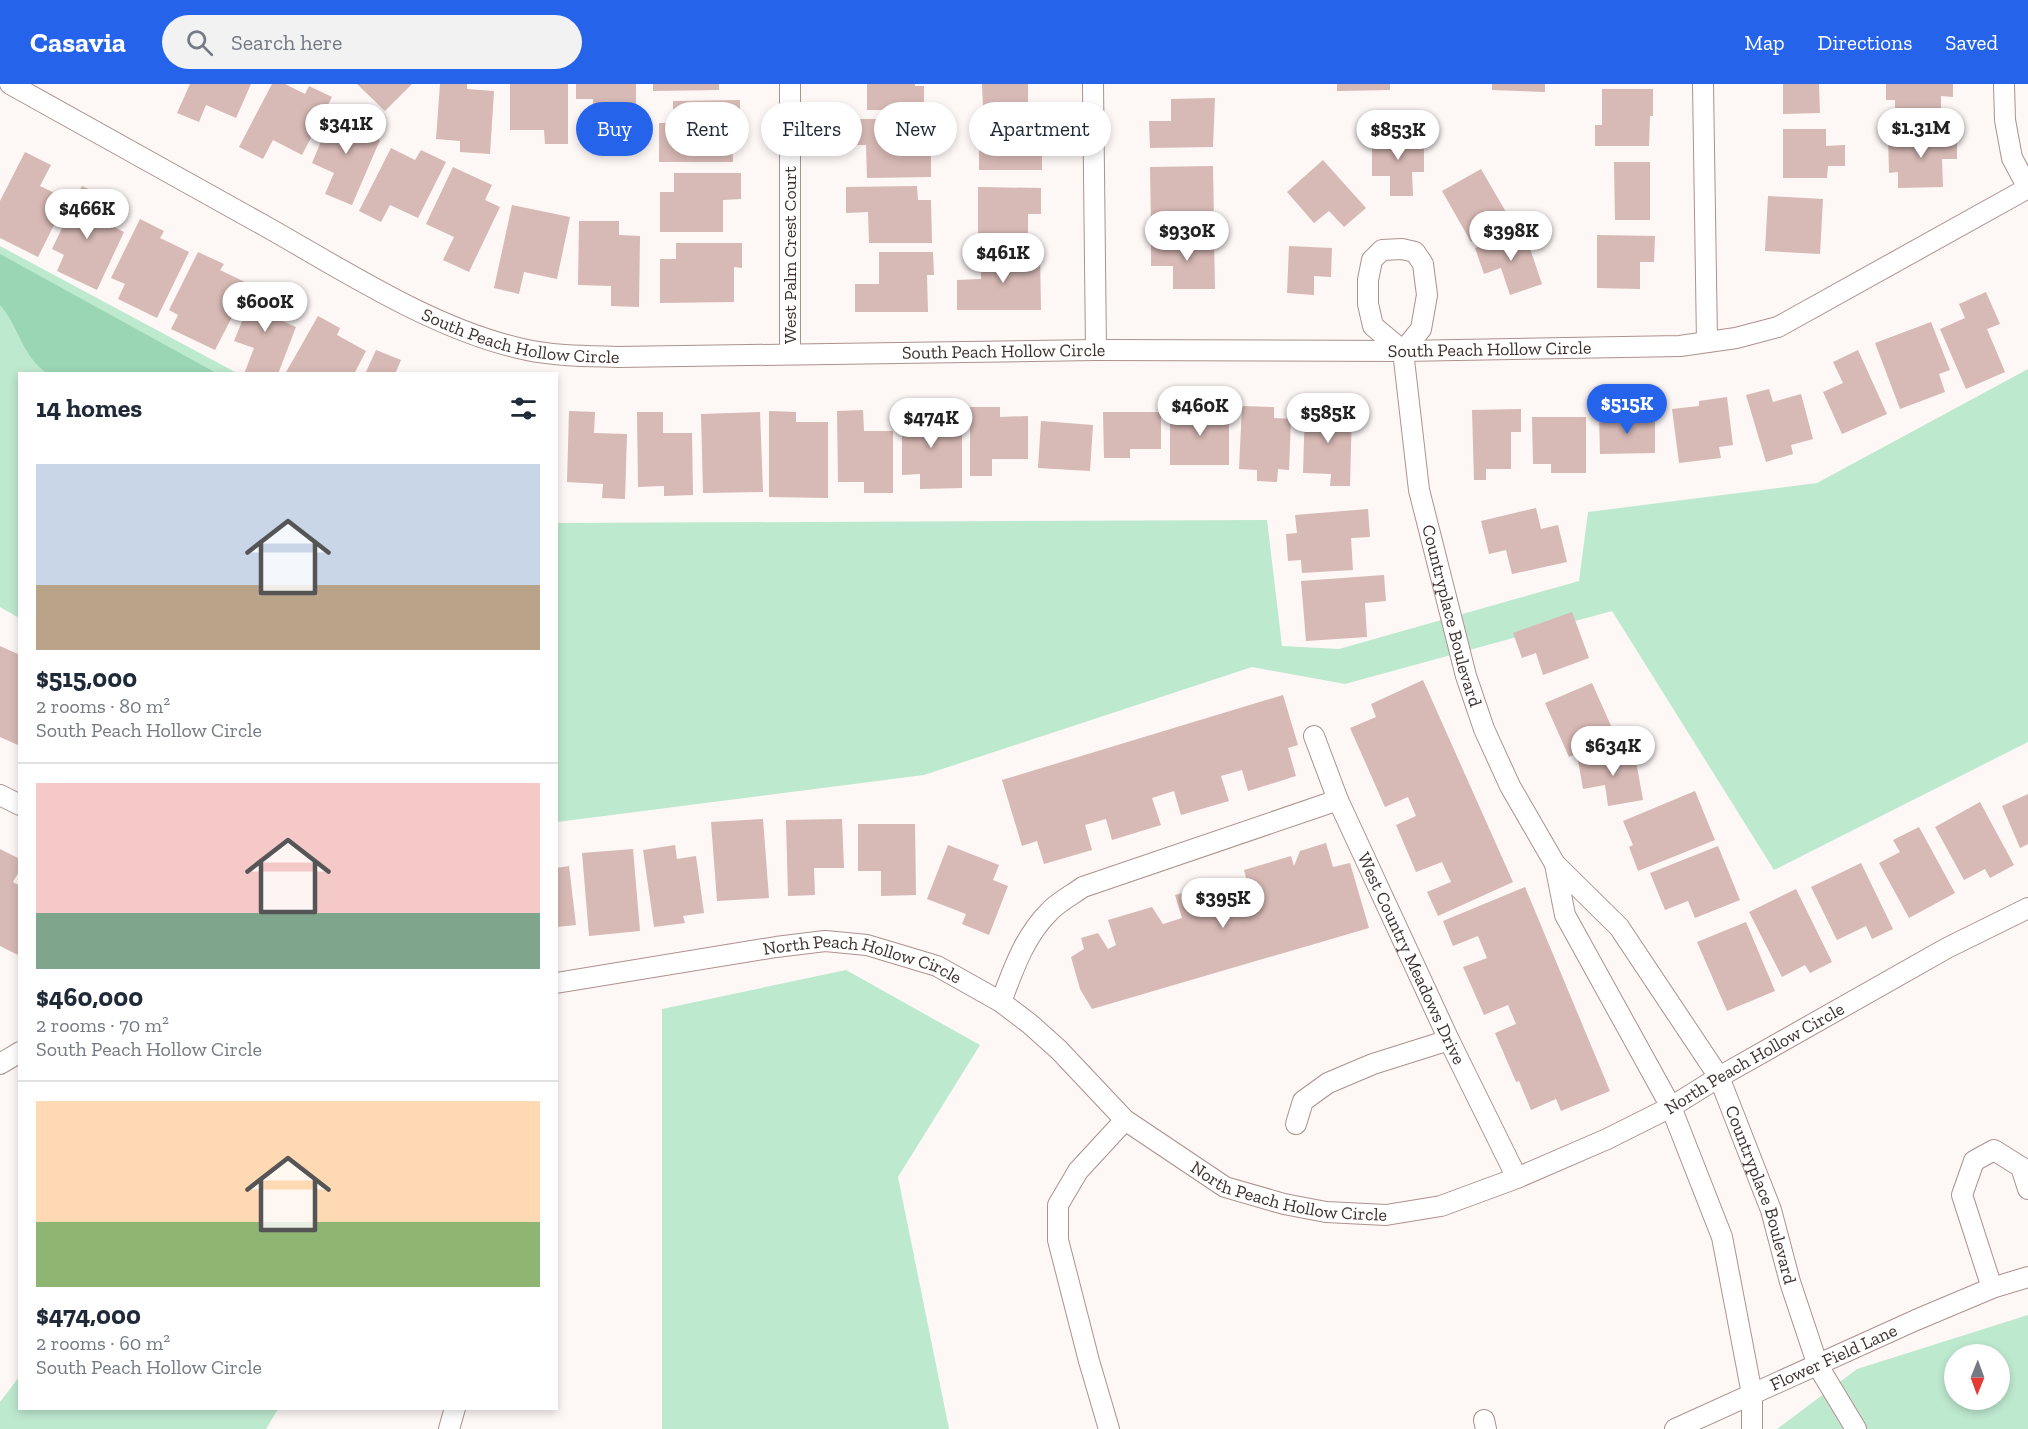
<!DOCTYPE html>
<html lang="en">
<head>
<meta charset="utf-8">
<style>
  :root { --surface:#fff; --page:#f2f2f3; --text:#1f2937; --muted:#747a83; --line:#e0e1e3; --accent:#2563eb }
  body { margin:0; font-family:"Zilla Slab",serif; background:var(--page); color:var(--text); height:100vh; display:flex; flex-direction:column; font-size:22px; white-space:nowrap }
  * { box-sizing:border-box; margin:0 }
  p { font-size:20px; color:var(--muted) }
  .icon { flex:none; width:33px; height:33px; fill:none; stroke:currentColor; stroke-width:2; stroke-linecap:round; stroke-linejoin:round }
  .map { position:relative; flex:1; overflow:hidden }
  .details { position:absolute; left:18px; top:288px; width:540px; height:1038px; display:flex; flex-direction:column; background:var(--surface); border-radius:0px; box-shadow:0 3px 9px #0003 }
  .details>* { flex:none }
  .guide { position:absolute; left:576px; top:18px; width:570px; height:54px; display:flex; gap:12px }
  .needle { width:39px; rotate:181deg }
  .tools { position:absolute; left:1944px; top:1260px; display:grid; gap:12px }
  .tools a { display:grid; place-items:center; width:66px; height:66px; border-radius:50%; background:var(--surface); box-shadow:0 3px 9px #0003; font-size:30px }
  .price { position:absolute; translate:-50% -51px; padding:0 14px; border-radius:21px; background:#fff; color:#222; font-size:20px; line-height:39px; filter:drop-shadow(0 2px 3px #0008) }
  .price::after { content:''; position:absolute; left:50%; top:36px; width:18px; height:14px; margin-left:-9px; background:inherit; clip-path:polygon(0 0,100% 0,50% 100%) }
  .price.active { background:var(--accent); color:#fff }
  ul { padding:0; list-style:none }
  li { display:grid; align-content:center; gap:12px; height:318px; padding:0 18px }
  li+li { border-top:2px solid var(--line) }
  li span { display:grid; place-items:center; height:186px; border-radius:0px; color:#555 }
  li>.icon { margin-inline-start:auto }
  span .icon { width:108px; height:108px; fill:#fffc; stroke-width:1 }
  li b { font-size:26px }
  h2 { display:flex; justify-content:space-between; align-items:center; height:72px; padding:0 18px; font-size:26px }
  .tag { padding:0 21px; border-radius:27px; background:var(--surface); box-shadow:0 3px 9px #0003; font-size:21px; line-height:54px }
  .tag.active { background:var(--accent); color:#fff }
  header { display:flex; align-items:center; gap:36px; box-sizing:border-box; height:84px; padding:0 30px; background:var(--accent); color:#fff }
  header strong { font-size:28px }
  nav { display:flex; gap:33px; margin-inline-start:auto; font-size:21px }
  .search { width:420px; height:54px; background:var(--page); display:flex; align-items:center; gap:15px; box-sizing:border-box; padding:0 21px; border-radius:33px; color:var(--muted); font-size:22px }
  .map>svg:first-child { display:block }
</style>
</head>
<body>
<header>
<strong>Casavia</strong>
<div class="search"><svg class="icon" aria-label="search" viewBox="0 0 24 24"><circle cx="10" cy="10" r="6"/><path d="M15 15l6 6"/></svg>Search here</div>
<nav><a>Map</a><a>Directions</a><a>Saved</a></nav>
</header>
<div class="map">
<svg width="2028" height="1345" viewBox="0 0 2028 1345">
  <rect width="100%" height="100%" fill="#fdf7f6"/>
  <path fill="#bde9cf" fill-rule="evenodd" d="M0,162L237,289L20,290L19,534L0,523Z
    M2028,285V658L1774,786L1612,527L1345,600L1252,583L924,691L557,738L556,439L1267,436L1282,562L1339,565L1579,497L1588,428L1817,399Z
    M846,886L980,961L898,1093L949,1345H662V925Z
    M2028,1231V1345H1777L1857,1285ZM1954,1270H2000V1316H1954Z
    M19,1293L20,1324L278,1325L266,1345H0V1318Z"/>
  <path fill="#9ad6b3" d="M0,170L198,279L216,289H47C22,273 19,242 0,221Z"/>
  <path fill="#d7b9b5" d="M190,0H251L236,34L206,21L199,38L177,29Z
    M272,0H285L305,10L309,2L332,13L302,71L273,56L263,75L239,63Z
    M357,0H412L385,27Z
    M440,0H467V5L494,7L490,70L460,68V57L436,55Z
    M510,0H568V60H545L544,46H510Z
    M576,0H636V30H593V15H576Z
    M653,0H719V6L653,7Z
    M867,0H915V2H924V26H867Z
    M982,0H1028V22L983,23Z
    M1337,0H1390V6L1337,7Z
    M1492,0H1545V8L1492,6Z
    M1783,0H1819L1820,29L1783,30Z
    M1886,0H1953V13L1941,12V35H1895V16H1886Z
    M1602,5H1653V32H1650L1649,62H1595V41H1602Z
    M1215,14L1213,63L1150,64L1149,37H1171V15Z
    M740,16V45H732L733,78H659V39H673V17Z
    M336,22L364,34L359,47L380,56L352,121L325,110L334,89L312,79Z
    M844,35H916L917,70L931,69V93L867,94L866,61H844Z
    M1042,36V86H979V37Z
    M1783,45H1826V62L1845,61V82H1828L1827,94H1783Z
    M1957,51V75H1942L1943,103L1898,104V88L1889,89L1888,52Z
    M1424,52V88H1412L1413,112H1390V92H1372V53Z
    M391,64L415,76L421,66L446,78L418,134L390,121L381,138L359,127Z
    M25,68L51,81L40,102L67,115L38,173L0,154V117Z
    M1323,76L1366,124L1344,143L1329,127L1314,139L1287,108Z
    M1614,78H1650V136H1615Z
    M1213,82L1214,139L1151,140L1150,83Z
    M453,83L492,101L485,116L500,123L469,188L443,176L454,153L426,140Z
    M1481,85L1510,135L1471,158L1442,107Z
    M674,89H741V115L723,116V148H660V108H674Z
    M82,102L109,115L99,135L124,148L97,206L57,187L64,171L52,165Z
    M917,102L918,116H931L932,159H869L868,128L846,129V103Z
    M978,103L1041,104V130H1028V156H978Z
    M1768,112L1823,115L1820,170L1765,167Z
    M512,121L570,133L557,195L524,188L519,210L494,204Z
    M140,135L164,147L160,154L189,168L157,234L118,215L125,200L111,194Z
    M579,137H619V151L640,152L639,223L611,222V202L578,201Z
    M1524,147L1542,200L1510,211L1501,184L1484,190L1475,164Z
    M1597,151L1655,152L1654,178H1640V205L1597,204Z
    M1151,155H1214L1215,205H1173V182H1151Z
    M676,159H742V184L734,183V218L660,219V175H676Z
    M1289,162L1332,164L1331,193L1314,192V211L1287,209Z
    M198,168L224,180L220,186L249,200L215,266L171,245L178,231L169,226Z
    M879,168H933L934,191H927L928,228H855V200H879Z
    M981,169H1040L1041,226H957V196L981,195Z
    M257,201L282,210L273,233L296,243L278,290H244L254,264L234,257Z
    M1986,208L2000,240L1987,245L2005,288L1966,305L1940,245L1965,234L1959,220Z
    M318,232L340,244L337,251L366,267L354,290H285Z
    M1931,238L1950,286L1939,290L1945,308L1900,325L1875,259Z
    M376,266L401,276L395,290H365Z
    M1858,266L1887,330L1842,350L1823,308L1843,299L1833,278Z
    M1769,305L1773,318L1801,310L1813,355L1791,361L1793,370L1766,378L1746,311Z
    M1727,313L1733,361L1719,363L1721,374L1679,379L1672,325L1699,322V317Z
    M902,319H930V341H962V404L920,405V390L902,391Z
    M1200,322H1229V381H1170V327L1200,326Z
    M1242,322L1274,323V334L1291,335L1289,386L1278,385L1277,398L1257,397V386L1239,385Z
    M970,323H1000V333L1028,332V375H992V392H970Z
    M1305,323L1352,325L1350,402H1330L1331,390L1303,389Z
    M1521,325V348H1511V385H1486V396H1474L1472,326Z
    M863,326L864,347H893V409H864V398H838L837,327Z
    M569,327L595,328L594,349L627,350L625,415L602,414L603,400L567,398Z
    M769,327L796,328V338H828V414L769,413Z
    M637,328H663V349H692L693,411L664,412V402L638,403Z
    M760,328L763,408L703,409L701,330Z
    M1103,328H1161V365H1130V374H1104Z
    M1599,332H1655V369L1600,370Z
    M1532,333H1586V389H1551V380H1533Z
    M1041,337L1093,341L1090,387L1038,384Z
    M1536,424L1541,445L1558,441L1567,478L1512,490L1506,466L1489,470L1481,437Z
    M1368,425L1370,453L1351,454L1353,486L1302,489L1301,476L1288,477L1286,450L1297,449L1295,431Z
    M1384,491L1386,517L1365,519L1367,553L1306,557L1301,497Z
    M1572,528L1589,574L1543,591L1536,569L1522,574L1513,549Z
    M0,562L20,571V662L0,653Z
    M1423,596L1513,798L1438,832L1427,808L1451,798L1442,778L1416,788L1396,741L1416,732L1408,713L1385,723L1350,644L1376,633L1371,620Z
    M1592,599L1616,653L1569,673L1545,619Z
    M1283,611L1298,661L1288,664L1296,692L1248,707L1242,686L1221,692L1229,717L1181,731L1174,707L1152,714L1161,741L1112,756L1106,735L1085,741L1092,766L1044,780L1037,757L1022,762L1002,696Z
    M1634,666L1643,716L1608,722L1605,701L1583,705L1578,676Z
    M1695,707L1715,756L1638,787L1629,763L1633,761L1623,737Z
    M2028,710V760L2020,764L2002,722Z
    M1980,718L2014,781L1990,794L1985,785L1964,796L1935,743Z
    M763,735L769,814L717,817L711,738Z
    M842,735L844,784H814L815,811L788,812L786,736Z
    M858,740H915L916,811L881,812V787H858Z
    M1919,743L1955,809L1909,834L1879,779L1900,768L1893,756Z
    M1326,759L1333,783L1350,779L1369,844L1092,925L1080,905L1071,873L1084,865L1081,854L1098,849L1108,865L1116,861L1108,836L1152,823L1163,840L1182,834L1175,811L1224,797L1230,818L1251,812L1244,786L1291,772L1294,782L1300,767Z
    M675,761L677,775L696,772L704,829L683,832L685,839L654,843L643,766Z
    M948,761L999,781L993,796L1008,802L989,851L962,840L966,830L927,815Z
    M1718,762L1740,816L1695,834L1688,817L1665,826L1650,789Z
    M0,765L20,775V786L13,798L20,802V872L0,862Z
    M633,765L640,847L589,852L582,769Z
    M1861,779L1893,845L1872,855L1866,842L1837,856L1811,803Z
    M569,782L576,841L556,843V784Z
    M1525,803L1610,1007L1561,1027L1556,1015L1531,1026L1519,997L1516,998L1495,949L1516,940L1508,921L1484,931L1463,883L1487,874L1478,852L1453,862L1443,837Z
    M1796,805L1832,878L1810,889L1805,881L1782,893L1749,828Z
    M1746,838L1775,907L1727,927L1697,858Z"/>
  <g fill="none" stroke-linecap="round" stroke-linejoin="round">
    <g stroke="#ad918d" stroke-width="22">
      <g id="minor">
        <path id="s1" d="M10,0C95,47 180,94 265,142C345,187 436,247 527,266C556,272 587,272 617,273L1096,266L1403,267L1680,262L1736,254L1778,243L2028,104L2012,74L2005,36L2004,0"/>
        <path d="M1093,0L1096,266"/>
        <path d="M1703,0L1707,258"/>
        <path id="s2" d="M1403,267L1373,242L1368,220V196L1372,176L1382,166L1402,165L1415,168L1423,180L1427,211L1421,245L1403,267L1419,406L1466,592L1484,645L1510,702L1555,780L1619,843L1719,993L1771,1126L1790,1198L1818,1282L1856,1345"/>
        <path d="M790,270V0"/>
        <path id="s3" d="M1314,652L1338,716L1449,956L1517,1094"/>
        <path d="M0,711L20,721"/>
        <path d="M1555,780L1565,831L1671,1023L1722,1153L1752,1310V1345"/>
        <path id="s4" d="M556,899L776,863L825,857L867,861L937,882L1001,918L1030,940L1059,966L1125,1036L1225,1103L1284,1120L1326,1128L1386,1131L1441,1122L1517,1094L1607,1055L1671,1023L1719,993L1947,864L2028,824"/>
        <path d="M1001,918C1013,886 1024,853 1049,828C1058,818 1072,811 1083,803L1338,716"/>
        <path d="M0,980L20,968"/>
        <path d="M1296,1040L1303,1017L1328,999L1373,980L1449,956"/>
        <path d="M1992,1204L1962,1111L1974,1077L1994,1066L2021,1083L2028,1105"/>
        <path d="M1484,1336L1486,1345"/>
        <path d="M449,1345L455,1324"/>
        <path d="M1109,1345L1089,1277L1058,1156V1121L1078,1087L1125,1036"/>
        <path id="s5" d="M1675,1345L1916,1236L1992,1204L2028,1193"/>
      </g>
    </g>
    <use href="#minor" stroke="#fff" stroke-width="20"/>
  </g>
  <g text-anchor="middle" stroke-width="5" stroke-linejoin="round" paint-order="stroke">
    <g font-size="18" fill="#3d312f" stroke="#fff">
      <text transform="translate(790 171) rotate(-90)" y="6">West Palm Crest Court</text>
      <text dy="6" stroke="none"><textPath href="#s1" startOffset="574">South Peach Hollow Circle</textPath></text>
      <text dy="6" stroke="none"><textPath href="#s1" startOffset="1546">South Peach Hollow Circle</textPath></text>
      <text dy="6" stroke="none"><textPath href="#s1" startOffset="1060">South Peach Hollow Circle</textPath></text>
      <text dy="6" stroke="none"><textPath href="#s2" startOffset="532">Countryplace Boulevard</textPath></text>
      <text dy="6" stroke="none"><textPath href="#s3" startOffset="243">West Country Meadows Drive</textPath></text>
      <text dy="6" stroke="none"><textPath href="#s4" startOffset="312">North Peach Hollow Circle</textPath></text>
      <text dy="6" stroke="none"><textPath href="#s4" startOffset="1320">North Peach Hollow Circle</textPath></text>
      <text dy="6" stroke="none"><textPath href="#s4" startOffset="816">North Peach Hollow Circle</textPath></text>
      <text dy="6" stroke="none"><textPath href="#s2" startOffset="1198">Countryplace Boulevard</textPath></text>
      <text dy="6" stroke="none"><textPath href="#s5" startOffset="174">Flower Field Lane</textPath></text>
    </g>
  </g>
</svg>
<div class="tools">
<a><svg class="needle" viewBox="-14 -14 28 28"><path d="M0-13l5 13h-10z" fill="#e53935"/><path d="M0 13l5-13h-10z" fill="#747a83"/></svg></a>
</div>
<b class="price" style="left:346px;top:71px">$341K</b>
<b class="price" style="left:1921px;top:75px">$1.31M</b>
<b class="price" style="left:1398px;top:77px">$853K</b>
<b class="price" style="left:87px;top:156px">$466K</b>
<b class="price" style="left:1187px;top:178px">$930K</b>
<b class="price" style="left:1511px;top:178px">$398K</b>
<b class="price" style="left:1003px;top:200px">$461K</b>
<b class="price" style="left:265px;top:249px">$600K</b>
<b class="price active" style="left:1627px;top:351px">$515K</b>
<b class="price" style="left:1200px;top:353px">$460K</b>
<b class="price" style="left:1328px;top:360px">$585K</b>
<b class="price" style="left:931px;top:365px">$474K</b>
<b class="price" style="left:1613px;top:693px">$634K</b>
<b class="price" style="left:1223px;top:845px">$395K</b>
<div class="guide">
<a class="tag active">Buy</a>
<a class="tag">Rent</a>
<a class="tag">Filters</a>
<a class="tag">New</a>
<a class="tag">Apartment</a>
</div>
<section class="details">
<h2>14 homes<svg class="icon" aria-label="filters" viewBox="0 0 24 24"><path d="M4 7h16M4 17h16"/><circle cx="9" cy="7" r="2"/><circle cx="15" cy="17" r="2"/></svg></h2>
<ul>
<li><span style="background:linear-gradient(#c9d6e8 65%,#b9a48a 0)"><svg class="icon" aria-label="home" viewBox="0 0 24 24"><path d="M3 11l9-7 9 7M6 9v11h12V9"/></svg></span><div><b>$515,000</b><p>2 rooms · 80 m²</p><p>South Peach Hollow Circle</p></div></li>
<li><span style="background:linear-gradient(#f6c9c9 70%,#7fa58c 0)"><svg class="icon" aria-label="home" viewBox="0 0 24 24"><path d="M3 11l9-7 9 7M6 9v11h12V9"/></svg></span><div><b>$460,000</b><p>2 rooms · 70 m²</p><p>South Peach Hollow Circle</p></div></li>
<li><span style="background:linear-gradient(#ffd9b3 65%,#8fb573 0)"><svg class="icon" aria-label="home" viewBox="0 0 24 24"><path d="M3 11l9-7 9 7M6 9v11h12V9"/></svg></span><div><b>$474,000</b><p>2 rooms · 60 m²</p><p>South Peach Hollow Circle</p></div></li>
</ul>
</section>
</div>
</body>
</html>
